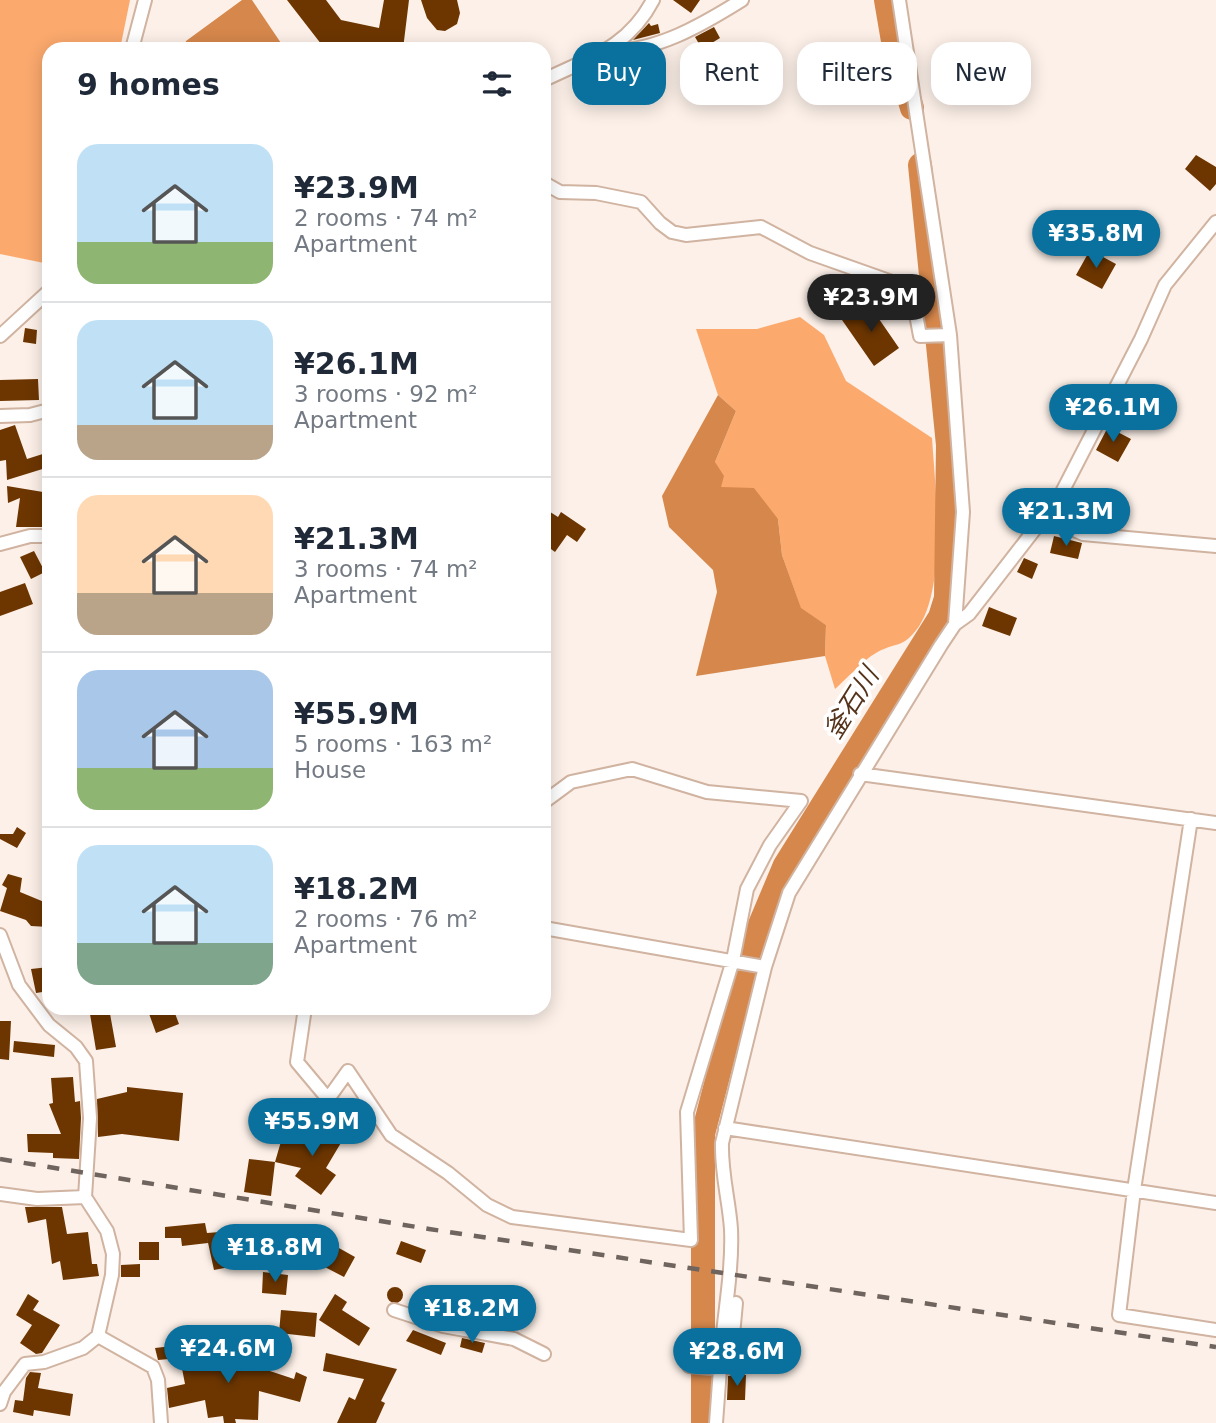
<!DOCTYPE html>
<html lang="en">
<head>
<meta charset="utf-8">
<style>
  :root { --surface:#fff; --page:#f6f6f7; --text:#1f2937; --muted:#747a83; --line:#e0e1e3; --accent:#0a709d }
  body { margin:0; font-family:"DejaVu Sans","Noto Sans JP",sans-serif; background:var(--page); color:var(--text); height:100vh; display:flex; flex-direction:column; font-size:26px; white-space:nowrap }
  * { box-sizing:border-box; margin:0 }
  p { font-size:23px; color:var(--muted) }
  .icon { flex:none; width:38px; height:38px; fill:none; stroke:currentColor; stroke-width:2; stroke-linecap:round; stroke-linejoin:round }
  .map { position:relative; flex:1; overflow:hidden }
  .side { position:absolute; left:42px; top:42px; width:509px; height:973px; display:flex; flex-direction:column; background:var(--surface); border-radius:21px; box-shadow:0 4px 18px #0003 }
  .side>* { flex:none }
  .top-card { position:absolute; left:572px; top:42px; width:537px; height:63px; display:flex; gap:14px }
  .price { position:absolute; translate:-50% -60px; padding:0 16px; border-radius:24px; background:var(--accent); color:#fff; font-size:23px; line-height:46px; filter:drop-shadow(0 2px 4px #0008) }
  .price::after { content:''; position:absolute; left:50%; top:42px; width:21px; height:16px; margin-left:-10px; background:inherit; clip-path:polygon(0 0,100% 0,50% 100%) }
  .price.current { background:#222; color:#fff }
  ul { padding:0; list-style:none }
  li { display:flex; align-items:center; gap:21px; height:175px; padding:0 35px }
  li+li { border-top:2px solid var(--line) }
  li span { display:grid; place-items:center; flex:none; width:196px; height:140px; border-radius:21px; color:#555 }
  li>.icon { margin-inline-start:auto }
  span .icon { width:84px; height:84px; fill:#fffc; stroke-width:1 }
  li b { font-size:30px }
  h2 { display:flex; justify-content:space-between; align-items:center; height:84px; padding:0 35px; font-size:30px }
  .chip { padding:0 24px; border-radius:21px; background:var(--surface); box-shadow:0 4px 18px #0003; font-size:24px; line-height:63px }
  .chip.current { background:var(--accent); color:#fff }
  .map>svg:first-child { display:block }
</style>
</head>
<body>
<div class="map">
<svg width="1216" height="1423" viewBox="0 0 1216 1423">
  <rect width="100%" height="100%" fill="#fcf0e8"/>
  <path fill="#fba96d" d="M0,0H130L120,49H49V264L0,254Z
    M800,317L824,335L846,381L932,438C935,487 949,599 912,635C903,645 896,644 884,649C867,655 849,677 835,689L825,656L826,625L801,609L782,555L778,519L720,488L715,462L736,411L718,395L696,329H757Z"/>
  <path fill="#d6874b" d="M242,0H252L285,49H184L186,41Z
    M718,395L736,411L715,462L724,476L721,487L754,488L778,519L782,555L801,608L826,625L825,656L696,676L717,592L713,570L669,527L662,496Z"/>
  <g fill="none" stroke-linecap="round" stroke-linejoin="round">
    <path stroke="#d6874b" stroke-width="24" d="M886,0L894,47L912,108
      M703,1423V1134L753,941L785,865L940,617L946,598L948,445L920,165"/>
  </g>
  <path fill="#6d3600" d="M287,0H326L341,20L379,28L384,0H409L403,49H325Z
    M421,0H457L460,13L457,24L445,31L437,30L427,18Z
    M673,0H700L691,13Z
    M649,23L651,26L658,24L660,33L633,40Z
    M714,27L720,38L702,49L695,37Z
    M1196,155L1216,167V184L1210,191L1185,169Z
    M1090,250L1116,264L1102,289L1076,275Z
    M868,303L899,348L874,366L842,320Z
    M25,328L37,330L36,344L23,342Z
    M38,379L39,400L0,401V380Z
    M1148,399L1173,406L1168,425L1142,418Z
    M15,425L27,459L49,452V467L7,480L6,460L0,461V430Z
    M1108,427L1131,439L1118,462L1096,450Z
    M7,486L49,493V527H16L20,498L8,503Z
    M544,508L558,517L561,512L586,529L577,542L567,535L555,552L544,544Z
    M1054,536L1082,543L1078,559L1050,553Z
    M34,551L45,572L31,579L20,557Z
    M1024,558L1038,564L1032,579L1017,572Z
    M25,583L33,604L0,616V592Z
    M989,607L1017,618L1010,636L982,626Z
    M17,827L26,833L17,848L0,839V834H13Z
    M8,874L22,878L20,892L49,904V927L31,926L26,920L0,911L7,888L2,885Z
    M49,967V991L36,993L31,969Z
    M89,1008H109L116,1047L96,1050Z
    M147,1008H173L179,1024L156,1033Z
    M0,1021H11L9,1060L0,1059Z
    M14,1041L55,1045L54,1057L13,1052Z
    M73,1077L75,1102L80,1101L81,1118L79,1159L53,1158V1153L28,1152L27,1134H61L49,1104L53,1103L51,1078Z
    M127,1087L183,1093L179,1141L122,1134L98,1137L97,1099L127,1092Z
    M274,1103L290,1110L283,1124L268,1117Z
    M324,1124L345,1136L326,1168L336,1175L321,1195L295,1176L301,1168L275,1162L282,1138L311,1145Z
    M249,1159L275,1162L271,1196L244,1192Z
    M25,1207H62L67,1234L88,1232L92,1264H97L99,1276L63,1280L60,1261L52,1264L46,1219L28,1223Z
    M205,1223L207,1233L233,1231L235,1254L243,1252L245,1264L214,1270L207,1238L208,1243L182,1246L181,1238H165V1227Z
    M401,1241L426,1250L421,1263L396,1254Z
    M139,1242H159V1260H139Z
    M330,1243L355,1257L344,1277L319,1264Z
    M140,1264V1277H121V1265Z
    M263,1272L288,1275L286,1295L262,1293Z
    M387 1295a8 8 0 1 1 16 0a8 8 0 1 1-16 0Z
    M28,1294L39,1301L33,1310L60,1325L42,1353L36,1354L20,1343L32,1325L16,1315Z
    M335,1294L347,1302L342,1310L370,1328L359,1346L319,1320Z
    M281,1310L317,1313L315,1337L279,1333Z
    M413,1330L446,1343L441,1355L406,1341Z
    M462,1338L485,1343L482,1353L460,1347Z
    M190,1344L194,1368L231,1358L294,1379L296,1372L307,1377L300,1402L259,1391L258,1420L235,1419L236,1423H224L223,1416L208,1418L205,1400L169,1408L167,1388L185,1384L180,1358L158,1360L155,1348Z
    M326,1353L397,1369L381,1401L385,1403L376,1423H337L349,1397L355,1400L364,1379L323,1371Z
    M30,1372L41,1373L38,1388L73,1394L70,1416L34,1410L33,1416L13,1412L15,1400L23,1401L26,1378Z
    M734,1375H746L745,1400H727L728,1376Z"/>
  <g fill="none" stroke-linecap="round" stroke-linejoin="round">
    <g stroke="#d0b3a0" stroke-width="16">
      <path id="street" d="M899,0L950,335L963,512L955,624
        M132,49L145,0
        M608,51C656,52 702,25 742,0
        M544,80C589,58 628,48 653,0
        M544,183L560,192L596,193L641,202L660,223L672,232L686,235L761,227L810,253L906,287L913,298L920,336L950,335
        M0,336L49,291
        M0,416L30,415L49,410
        M1045,517L1083,534L1216,546
        M0,544L30,536H49
        M860,774L1216,823
        M1191,819L1134,1190L1119,1315L1216,1330
        M544,928L765,967
        M0,935L19,985L49,1025L76,1047L86,1061L90,1118L85,1197L107,1231L113,1254L112,1275L98,1336L83,1348L44,1362L25,1364L4,1392L0,1404
        M305,1008L297,1062L328,1099L348,1071L391,1135L448,1173L487,1205L512,1217L691,1240L687,1112L733,960L747,889L770,845L801,801L707,792L632,769L571,782L544,802
        M725,1128L1216,1203
        M0,1194L37,1199L85,1197
        M394,1310L443,1326L514,1339L544,1354
        M98,1336L153,1367L158,1380L161,1423
        M689,1366L720,1369C722,1323 733,1275 731,1229C729,1200 721,1173 722,1143L765,967L789,893L941,645L955,624L969,614L1059,498L1141,339L1165,285L1216,222
        M716,1423L720,1369L730,1367L736,1303"/>
    </g>
    <use href="#street" stroke="#fff" stroke-width="12"/>
    <path stroke="#6f645e" stroke-width="4.5" stroke-dasharray="12 12" stroke-linecap="butt" d="M0,1159L429,1229L1216,1347"/>
  </g>
  <g text-anchor="middle" stroke-width="7" stroke-linejoin="round" paint-order="stroke">
    <g font-size="26" font-style="italic" fill="#55331a" stroke="#fff">
      <text transform="translate(851 703) rotate(-58)" y="9">釜石川</text>
    </g>
  </g>
</svg>
<b class="price" style="left:1096px;top:270px">¥35.8M</b>
<b class="price current" style="left:871px;top:334px">¥23.9M</b>
<b class="price" style="left:1113px;top:444px">¥26.1M</b>
<b class="price" style="left:1066px;top:548px">¥21.3M</b>
<b class="price" style="left:312px;top:1158px">¥55.9M</b>
<b class="price" style="left:275px;top:1284px">¥18.8M</b>
<b class="price" style="left:472px;top:1345px">¥18.2M</b>
<b class="price" style="left:228px;top:1385px">¥24.6M</b>
<b class="price" style="left:737px;top:1388px">¥28.6M</b>
<div class="top-card">
<a class="chip current">Buy</a>
<a class="chip">Rent</a>
<a class="chip">Filters</a>
<a class="chip">New</a>
</div>
<section class="side">
<h2>9 homes<svg class="icon" aria-label="filters" viewBox="0 0 24 24"><path d="M4 7h16M4 17h16"/><circle cx="9" cy="7" r="2"/><circle cx="15" cy="17" r="2"/></svg></h2>
<ul>
<li><span style="background:linear-gradient(#bfe0f5 70%,#8fb573 0)"><svg class="icon" aria-label="home" viewBox="0 0 24 24"><path d="M3 11l9-7 9 7M6 9v11h12V9"/></svg></span><div><b>¥23.9M</b><p>2 rooms · 74 m²</p><p>Apartment</p></div></li>
<li><span style="background:linear-gradient(#bfe0f5 75%,#b9a48a 0)"><svg class="icon" aria-label="home" viewBox="0 0 24 24"><path d="M3 11l9-7 9 7M6 9v11h12V9"/></svg></span><div><b>¥26.1M</b><p>3 rooms · 92 m²</p><p>Apartment</p></div></li>
<li><span style="background:linear-gradient(#ffd9b3 70%,#b9a48a 0)"><svg class="icon" aria-label="home" viewBox="0 0 24 24"><path d="M3 11l9-7 9 7M6 9v11h12V9"/></svg></span><div><b>¥21.3M</b><p>3 rooms · 74 m²</p><p>Apartment</p></div></li>
<li><span style="background:linear-gradient(#a9c7e8 70%,#8fb573 0)"><svg class="icon" aria-label="home" viewBox="0 0 24 24"><path d="M3 11l9-7 9 7M6 9v11h12V9"/></svg></span><div><b>¥55.9M</b><p>5 rooms · 163 m²</p><p>House</p></div></li>
<li><span style="background:linear-gradient(#bfe0f5 70%,#7fa58c 0)"><svg class="icon" aria-label="home" viewBox="0 0 24 24"><path d="M3 11l9-7 9 7M6 9v11h12V9"/></svg></span><div><b>¥18.2M</b><p>2 rooms · 76 m²</p><p>Apartment</p></div></li>
</ul>
</section>
</div>
</body>
</html>
